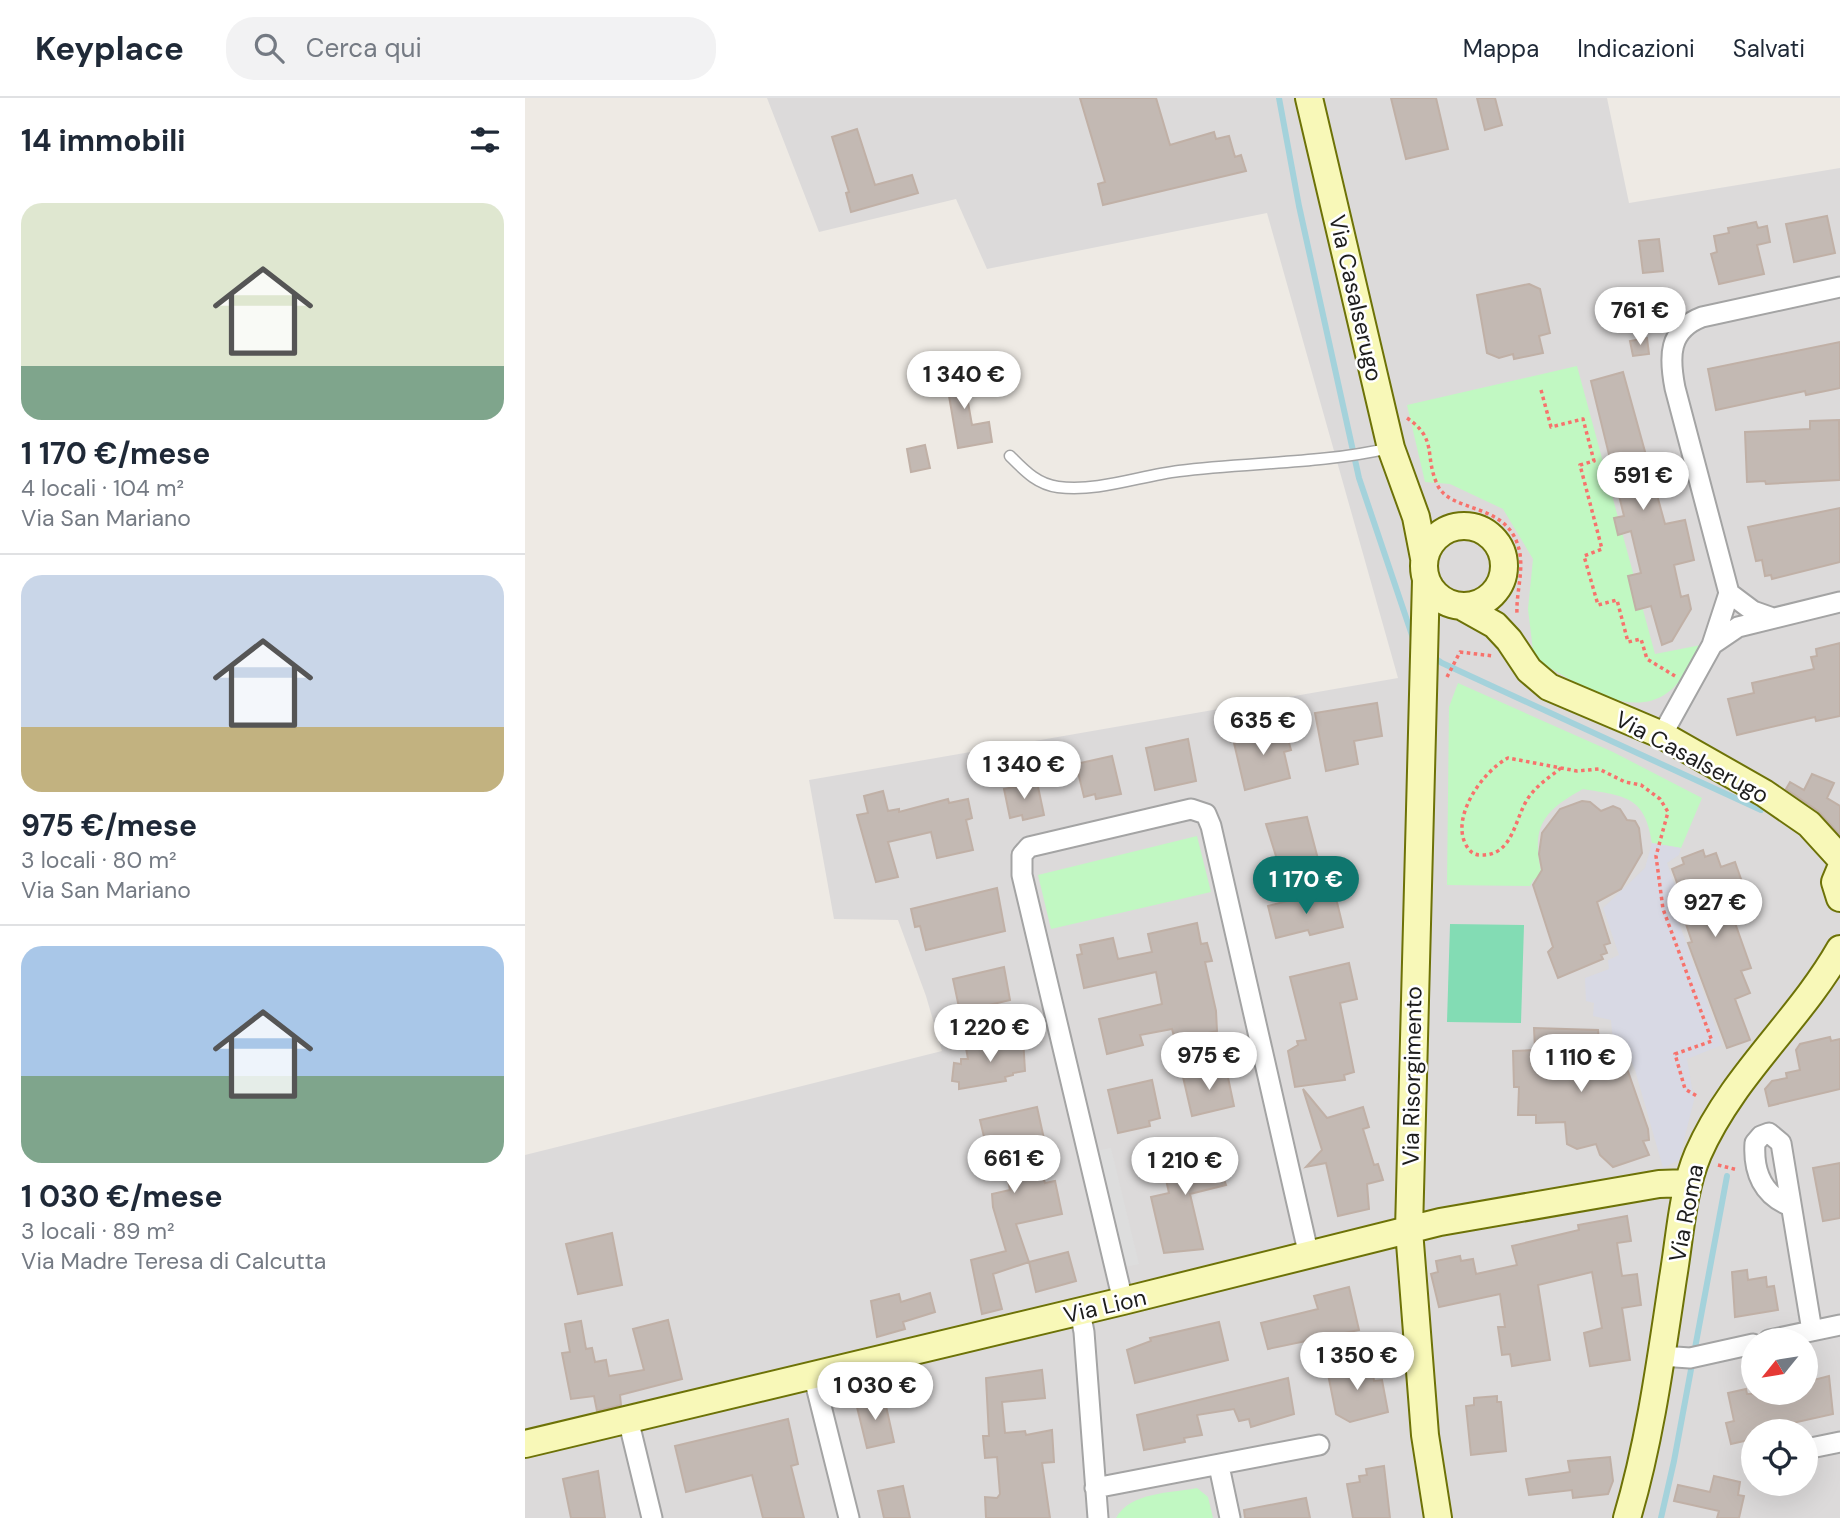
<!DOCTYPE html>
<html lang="it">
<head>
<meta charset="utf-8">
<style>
  :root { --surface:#fff; --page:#f2f2f3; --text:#1f2937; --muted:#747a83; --line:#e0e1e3; --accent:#0f766e }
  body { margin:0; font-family:"DM Sans",sans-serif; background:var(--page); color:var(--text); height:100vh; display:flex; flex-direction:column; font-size:26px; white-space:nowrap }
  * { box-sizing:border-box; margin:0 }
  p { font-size:23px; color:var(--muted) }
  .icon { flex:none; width:38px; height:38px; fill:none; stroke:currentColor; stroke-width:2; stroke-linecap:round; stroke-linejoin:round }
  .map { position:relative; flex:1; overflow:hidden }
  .panel { display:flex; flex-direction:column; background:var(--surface); width:525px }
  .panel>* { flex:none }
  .needle { width:46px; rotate:240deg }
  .buttons { position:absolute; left:1216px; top:1230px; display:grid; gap:14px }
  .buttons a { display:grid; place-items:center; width:77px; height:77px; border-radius:50%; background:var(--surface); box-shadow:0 7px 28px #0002; font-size:35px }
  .price { position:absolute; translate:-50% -60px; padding:0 16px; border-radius:24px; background:#fff; color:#222; font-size:23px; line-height:46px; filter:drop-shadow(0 2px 4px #0008) }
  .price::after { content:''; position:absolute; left:50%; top:42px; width:21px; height:16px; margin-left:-10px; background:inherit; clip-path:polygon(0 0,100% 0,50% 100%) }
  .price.active { background:var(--accent); color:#fff }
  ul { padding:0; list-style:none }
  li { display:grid; align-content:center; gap:14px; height:371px; padding:0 21px }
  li+li { border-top:2px solid var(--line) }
  li span { display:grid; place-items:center; height:217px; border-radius:21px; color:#555 }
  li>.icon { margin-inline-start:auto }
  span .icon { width:126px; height:126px; fill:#fffc; stroke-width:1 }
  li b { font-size:30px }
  h2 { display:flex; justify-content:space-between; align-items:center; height:84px; padding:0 21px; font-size:30px }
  header { display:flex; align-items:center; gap:42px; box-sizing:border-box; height:98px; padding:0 35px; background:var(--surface); border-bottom:2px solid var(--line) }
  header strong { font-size:33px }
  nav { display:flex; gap:38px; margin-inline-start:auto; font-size:24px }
  .search { width:490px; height:63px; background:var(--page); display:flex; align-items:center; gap:18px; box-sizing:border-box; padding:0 24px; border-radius:28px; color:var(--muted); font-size:26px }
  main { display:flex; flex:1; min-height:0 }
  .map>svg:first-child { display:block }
</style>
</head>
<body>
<header>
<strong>Keyplace</strong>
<div class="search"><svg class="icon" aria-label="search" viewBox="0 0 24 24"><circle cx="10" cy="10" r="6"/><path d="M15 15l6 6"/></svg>Cerca qui</div>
<nav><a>Mappa</a><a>Indicazioni</a><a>Salvati</a></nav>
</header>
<main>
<section class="panel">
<h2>14 immobili<svg class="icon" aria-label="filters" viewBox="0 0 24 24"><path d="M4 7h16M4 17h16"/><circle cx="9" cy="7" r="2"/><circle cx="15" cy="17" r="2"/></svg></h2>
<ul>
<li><span style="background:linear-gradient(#dfe7d0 75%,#7fa58c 0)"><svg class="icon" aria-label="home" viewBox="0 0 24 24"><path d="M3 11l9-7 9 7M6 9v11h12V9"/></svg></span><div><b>1 170 €/mese</b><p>4 locali · 104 m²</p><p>Via San Mariano</p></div></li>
<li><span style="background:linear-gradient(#c9d6e8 70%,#c2b280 0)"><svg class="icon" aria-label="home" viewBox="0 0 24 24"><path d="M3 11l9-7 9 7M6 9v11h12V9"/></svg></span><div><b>975 €/mese</b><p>3 locali · 80 m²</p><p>Via San Mariano</p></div></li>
<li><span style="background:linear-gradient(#a9c7e8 60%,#7fa58c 0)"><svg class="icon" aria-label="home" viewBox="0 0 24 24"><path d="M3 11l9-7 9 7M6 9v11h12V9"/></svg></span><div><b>1 030 €/mese</b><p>3 locali · 89 m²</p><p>Via Madre Teresa di Calcutta</p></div></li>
</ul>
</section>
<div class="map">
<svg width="1315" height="1420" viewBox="0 0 1315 1420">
  <rect width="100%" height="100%" fill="#eeeae4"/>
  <path fill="#dcdada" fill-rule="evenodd" d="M242,0H1082L1104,105L1315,70V1420H0V1057L417,953L401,898L373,822L309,821L284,682L873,580L742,115L462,171L431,101L294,134ZM1228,1242H1281V1295H1228ZM1228,1334H1281V1386H1228Z"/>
  <path fill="#c1f8c2" d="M1052,268L1130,556L1176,547C1167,563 1158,584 1142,595C1101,624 1046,580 1009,561L1003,511L1008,461L978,411L925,386L900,384L882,307Z
    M933,585L1088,654L1177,700L1156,750L1127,745C1120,698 1100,698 1058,691C1016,714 1006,730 1017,778L1009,781L1005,788L922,787L924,609Z
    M672,738L686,794L526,831L513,777Z
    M672,1390L683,1399L688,1420H591C605,1394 646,1395 672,1390Z"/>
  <path fill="#83dcb4" d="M925,826L999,827L996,925L922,924Z"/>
  <path fill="#ddd" d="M586,1050L614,1166L599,1169L571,1053Z"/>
  <path fill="#d8d9e4" d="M1127,745L1156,750L1154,757L1142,765L1159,813L1151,816L1197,947L1162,961L1169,1002L1154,1062L1138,1070L1110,972L1102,954L1089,956L1086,922L1068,918L1069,905L1061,903L1060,880L1084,871L1083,862L1094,857L1078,810L1120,770Z"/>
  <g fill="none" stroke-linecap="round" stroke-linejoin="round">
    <path stroke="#a4d2db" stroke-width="6" d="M754,0L774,108L834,380L889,543
      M905,557L917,565L1236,712
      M1136,1420L1149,1363L1202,1078"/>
  </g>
  <path fill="#c3b9b3" stroke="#c0b0a6" stroke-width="2" d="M555,0H631L645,47L689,34L691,41L704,38L710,59L716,57L721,73L578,107L573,86L580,84Z
    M866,0H911L923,51L881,61Z
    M952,0H970L977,27L960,32Z
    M332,31L350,87L387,77L393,95L326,114L321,95L324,94L307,39Z
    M1302,118L1310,155L1269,164L1261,126Z
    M1231,124L1233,130L1242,128L1245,144L1232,147L1239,176L1194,186L1186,156L1192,154L1189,138L1204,135L1203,130Z
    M1134,141L1138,173L1118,175L1114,143Z
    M1004,186L1015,191L1025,235L1014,238L1018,255L989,261L988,256L974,260L962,255L952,197Z
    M1122,240L1124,256L1108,258L1105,243Z
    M1315,244V290L1281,297L1280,293L1191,312L1183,271Z
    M436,265L447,327L464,324L467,344L433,350L419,269Z
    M1098,274L1140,426L1160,422L1169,462L1149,467L1156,499L1163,497L1166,511L1147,543L1137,547L1126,508L1111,512L1103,478L1116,475L1106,433L1093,437L1089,420L1099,418L1066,283Z
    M1314,322L1315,382L1241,386L1240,383L1222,384L1220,334L1285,331V323Z
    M400,347L405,370L386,374L382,351Z
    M1315,410V464L1247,481L1246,477L1240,478L1237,462L1231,463L1223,429Z
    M1315,545V618L1291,623L1290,619L1212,637L1203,601L1229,595L1227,585L1289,571L1286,559L1292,558L1291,551Z
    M852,605L857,638L829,643L833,666L801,673L790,615Z
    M748,625L751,634H761L766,652L759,654L765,680L720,692L709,645L729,640L727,630Z
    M663,641L671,683L630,692L621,650Z
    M587,658L596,696L571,701L570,696L559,699L551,666Z
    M1287,676L1309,685L1302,700L1315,708V737L1293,713L1261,691L1265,684L1279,692Z
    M512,684L519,717L498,722L497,717L485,720L479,691Z
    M358,693L363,713L374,711V714L423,701L424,705L443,701L447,720L441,722L448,752L412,760L406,734L363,744L373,779L351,784L332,717L343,715L339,698Z
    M1057,703L1065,704L1076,713L1088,708L1095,711L1102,722L1110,723L1114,730L1117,755L1096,791L1072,804L1085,845L1079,847L1082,855L1076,857L1078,861L1033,880L1023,854L1028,849L1008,787L1017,772L1014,756L1017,735L1035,711Z
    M782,719L794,765L755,771L741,726Z
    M1178,752L1180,759L1191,755L1196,769L1210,764L1217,784L1198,791L1226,870L1216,873L1225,895L1210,901L1225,942L1202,950L1163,845L1167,844L1158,817L1163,815L1147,771L1159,766L1157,760Z
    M472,790L480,833L401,852L395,828L390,829L386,811Z
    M810,796L818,829L785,837L783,832L751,840L743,808L777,799L779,804Z
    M672,825L676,846L682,845L687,863L680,864L691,913L692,933L683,935L684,941L652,949L647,931L615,937L618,947L582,956L574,921L637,906L631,874L559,890L552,857L557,856L555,847L588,840L593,861L627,854L623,836Z
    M824,865L832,901L815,905L829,974L819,977L820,982L770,989L763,953L773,947L772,943L781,942L765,879Z
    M479,869L485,902L435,914L428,881Z
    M1009,930L1073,932L1076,966L1099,962L1123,1031L1124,1042L1118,1043L1124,1057L1088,1069L1075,1057L1071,1046L1052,1051L1042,1046L1040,1024L1011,1025V1017H993L994,989H989L988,953L1010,952Z
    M1305,939L1306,943L1315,941V991L1244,1008L1240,991L1247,983L1262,980L1261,975L1275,972L1271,952L1275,946Z
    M498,940L500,973L488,975V977L480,979L481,983L434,991V984L427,983L429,965L436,966V961H443L441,950Z
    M701,970L709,1008L667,1018L658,979Z
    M627,982L635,1020L624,1023L625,1028L593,1035L583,992Z
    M778,991L802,1020L838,1009L844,1029L838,1031L849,1067L853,1066L858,1082L842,1086L844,1111L813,1118L801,1065L781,1069L797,1052Z
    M512,1009L521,1050L510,1053L520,1085L530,1083L537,1116L491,1126L504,1164L468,1176L477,1211L457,1216L446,1162L481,1153L468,1109L467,1096L485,1092L479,1060L465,1064L455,1022Z
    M687,1047L701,1087L665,1096L678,1151L639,1155L626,1099L644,1095L636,1059Z
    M1315,1065V1120L1298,1123L1288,1070Z
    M1102,1118L1106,1143L1092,1145L1097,1178L1112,1176L1116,1207L1097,1210L1105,1262L1065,1268L1059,1235L1077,1230L1067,1174L1013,1187L1025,1262L987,1268L985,1256L977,1257L973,1229H980L975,1196L914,1209L906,1176L913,1174L911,1163L935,1158L936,1163L948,1161L951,1176L992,1167L987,1148L1054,1132L1053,1127Z
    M87,1135L97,1187L53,1196L41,1146Z
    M543,1154L551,1183L511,1194L504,1164Z
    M1222,1172L1223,1182L1241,1179L1242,1189L1249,1188L1253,1212L1210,1219L1207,1174Z
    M824,1189L834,1232L743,1251L736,1225L793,1211L789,1198Z
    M405,1195L410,1214L378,1224L380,1231L352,1239L346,1203L374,1196L376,1204Z
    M143,1222L157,1281L95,1297L96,1307L72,1313L69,1298L46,1301L37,1255L45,1254L40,1226L56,1223L61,1251L67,1250L70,1264L81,1262L84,1278L119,1272L108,1231Z
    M694,1224L703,1262L610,1285L602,1252L626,1243L625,1240Z
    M841,1263L842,1270L847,1269L849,1283L857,1282L863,1314L825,1324L811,1316L802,1271Z
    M517,1272L520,1300L477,1304L480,1335L500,1333L501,1337L527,1332L529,1364L517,1365L525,1420H461L460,1399L472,1400L475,1396L472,1359L460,1360L458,1338H464L461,1280Z
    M1304,1278L1308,1316L1254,1328L1255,1334H1228V1341L1206,1346L1201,1325L1209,1323L1203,1295L1221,1291L1222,1296L1281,1295V1284Z
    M763,1280L769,1316L726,1329L724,1321L714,1323L709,1311L672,1317L677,1337L659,1340L660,1344L619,1352L612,1317Z
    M972,1298V1304H976L981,1353L946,1357L941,1308L949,1307V1300Z
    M359,1299L369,1344L342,1350L331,1305Z
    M263,1321L273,1366L266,1368L279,1420H238L227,1377L161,1394L150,1348Z
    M1085,1359L1088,1383L1083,1396L1048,1400L1047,1392L1004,1397L1001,1381L1045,1374L1043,1363Z
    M859,1368L865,1420H828L822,1386L835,1384L834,1378L842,1377L841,1371Z
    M73,1373L80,1420H46L38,1381Z
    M1189,1378L1215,1384L1213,1397L1219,1398L1214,1420H1192L1194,1413L1149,1403L1153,1387L1185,1394Z
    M378,1388L385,1420H359L353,1393Z
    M781,1400L785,1420H720L719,1412Z"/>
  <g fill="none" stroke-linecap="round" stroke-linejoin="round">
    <g stroke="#a4a4a4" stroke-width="13">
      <path id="lane" d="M485,358C500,373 512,386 533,389C574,394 614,378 654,373C725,364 796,366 865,350"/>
    </g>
    <g stroke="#a4a4a4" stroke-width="23">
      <path id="street" d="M1245,519L1228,513L1204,495L1150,290C1144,259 1143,232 1177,219L1315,189
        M1188,546L1213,529L1315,504
        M1137,637L1187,547L1204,495
        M1266,1108C1238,1098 1228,1074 1230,1045L1236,1038L1244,1035L1256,1045L1287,1233
        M598,1203L497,777V757L504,749L666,711L681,716L686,728L784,1158
        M555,1214L559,1234L573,1420
        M1244,1242L1315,1227
        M1136,1258L1165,1260L1228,1246
        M288,1276L324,1420
        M103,1321L127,1420
        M1281,1351L1315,1344
        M694,1368L705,1420
        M570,1390L794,1347"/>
    </g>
    <g stroke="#6d7207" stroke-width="30">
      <path id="secondary" d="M784,0L866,350L891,419L899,460
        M899 468a40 40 0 1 1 80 0a40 40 0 1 1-80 0Z
        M901,482L884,1132L900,1337L913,1420
        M936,508L970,527L984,542L1004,572L1024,589L1137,637L1239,695L1284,726L1315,760
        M1315,772L1310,784L1315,800
        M0,1346L598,1203L915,1124L1134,1086L1163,1085
        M1102,1420C1125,1343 1136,1260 1148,1180C1155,1139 1157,1094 1173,1056C1207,978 1274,923 1315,851"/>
    </g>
    <path stroke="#f7726c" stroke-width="3.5" stroke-dasharray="3.5 3.5" stroke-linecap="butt" d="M1016,292L1026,329L1058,321L1069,363L1055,367L1077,451L1059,458L1073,507L1092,502L1103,544L1116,541L1122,561L1150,578
      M882,320C913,341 899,357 912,386C925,417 986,402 995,456C998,476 991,496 992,516
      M922,579L935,554L968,558
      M1036,670C1026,678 1015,685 1007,695C989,715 991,758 956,757C948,757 944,753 940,745C927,717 958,673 983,660L1052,673L1074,671L1100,684L1116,687L1135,701L1143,714L1131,758L1138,811L1187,943L1150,956L1160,991L1172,998
      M1193,1067L1213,1072"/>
    <use href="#lane" stroke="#fff" stroke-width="10"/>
    <use href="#street" stroke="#fff" stroke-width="19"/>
    <use href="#secondary" stroke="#f8f8b8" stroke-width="26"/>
  </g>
  <g text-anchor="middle" stroke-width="5" stroke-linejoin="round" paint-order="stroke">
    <g font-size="23" fill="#1d1d1d" stroke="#fff">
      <text transform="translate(831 200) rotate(77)" y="8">Via Casalserugo</text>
      <text transform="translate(1167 659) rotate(28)" y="8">Via Casalserugo</text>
      <text transform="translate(887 978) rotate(-89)" y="8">Via Risorgimento</text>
      <text transform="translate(1161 1115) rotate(-79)" y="8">Via Roma</text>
      <text transform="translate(580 1208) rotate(-13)" y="8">Via Lion</text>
    </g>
  </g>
</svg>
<div class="buttons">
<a><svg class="needle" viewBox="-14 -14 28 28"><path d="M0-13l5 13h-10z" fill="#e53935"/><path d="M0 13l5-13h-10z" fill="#747a83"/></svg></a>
<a><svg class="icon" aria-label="locate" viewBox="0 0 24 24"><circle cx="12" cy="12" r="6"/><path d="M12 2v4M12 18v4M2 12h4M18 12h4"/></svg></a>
</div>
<b class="price" style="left:1115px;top:249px">761 €</b>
<b class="price" style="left:439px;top:313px">1 340 €</b>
<b class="price" style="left:1118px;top:414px">591 €</b>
<b class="price" style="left:738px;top:659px">635 €</b>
<b class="price" style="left:499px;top:703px">1 340 €</b>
<b class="price active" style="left:781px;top:818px">1 170 €</b>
<b class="price" style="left:1190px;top:841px">927 €</b>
<b class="price" style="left:465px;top:966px">1 220 €</b>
<b class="price" style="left:684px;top:994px">975 €</b>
<b class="price" style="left:1056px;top:996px">1 110 €</b>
<b class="price" style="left:489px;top:1097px">661 €</b>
<b class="price" style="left:660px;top:1099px">1 210 €</b>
<b class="price" style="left:832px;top:1294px">1 350 €</b>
<b class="price" style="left:350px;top:1324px">1 030 €</b>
</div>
</main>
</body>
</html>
